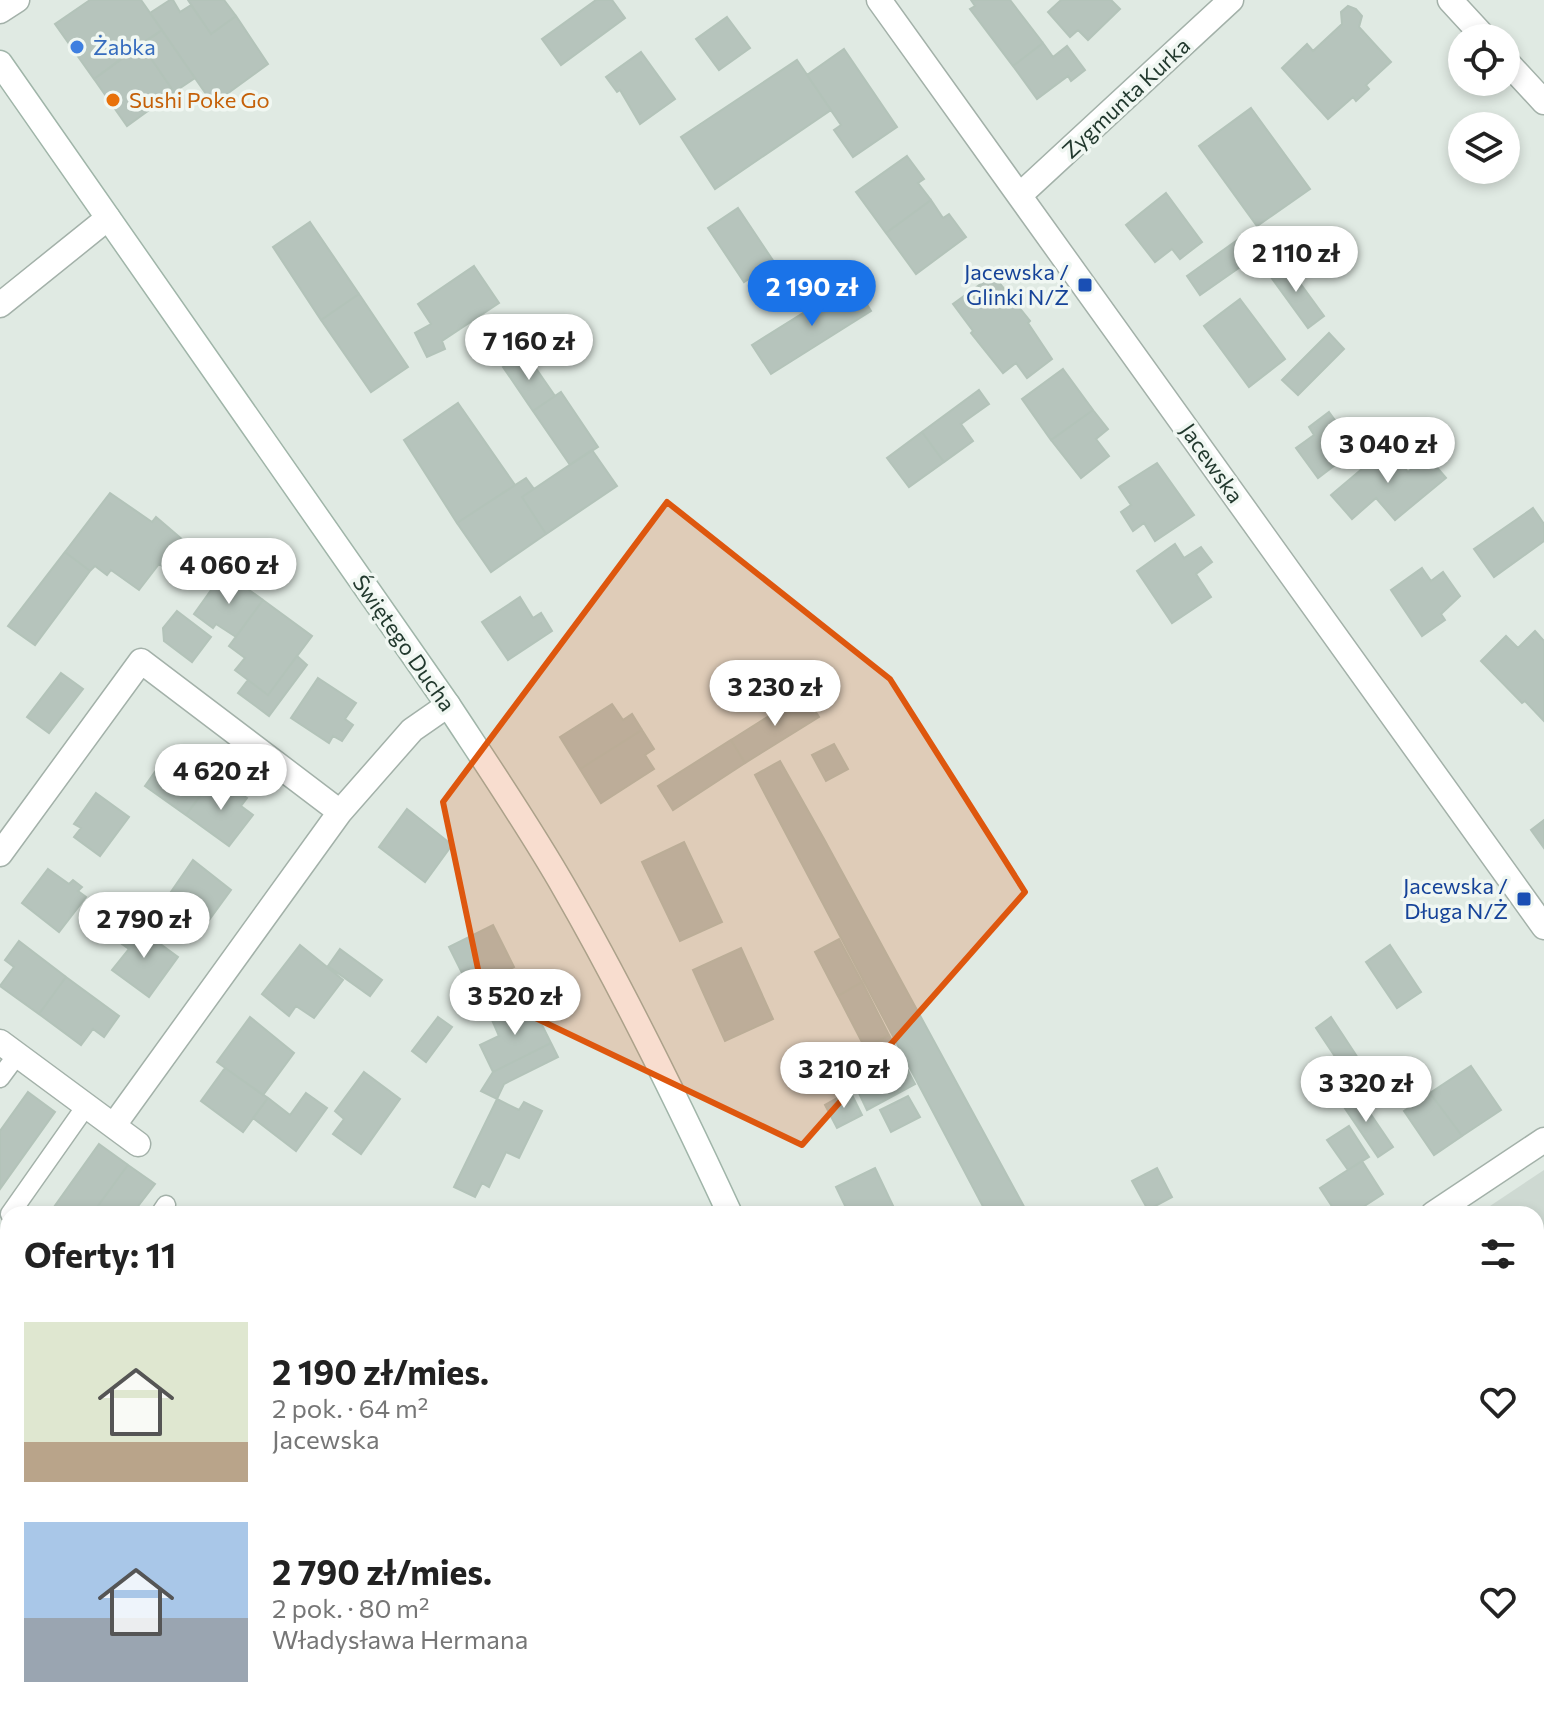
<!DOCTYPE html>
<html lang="pl">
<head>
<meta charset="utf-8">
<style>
  :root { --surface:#fff; --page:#f6f6f6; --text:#222; --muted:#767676; --accent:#1a73e8 }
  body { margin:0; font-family:Commissioner,sans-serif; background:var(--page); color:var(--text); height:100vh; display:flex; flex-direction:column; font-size:30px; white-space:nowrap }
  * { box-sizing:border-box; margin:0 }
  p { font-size:26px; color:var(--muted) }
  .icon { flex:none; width:44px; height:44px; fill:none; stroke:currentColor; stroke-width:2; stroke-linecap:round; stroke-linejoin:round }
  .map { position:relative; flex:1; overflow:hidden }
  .details { position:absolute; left:0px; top:1206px; width:1544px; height:512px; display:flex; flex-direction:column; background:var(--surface); border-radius:24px 24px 0 0; box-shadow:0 4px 12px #0003 }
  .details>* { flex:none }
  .fabs { position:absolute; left:1448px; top:24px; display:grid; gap:16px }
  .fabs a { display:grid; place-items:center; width:72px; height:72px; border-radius:50%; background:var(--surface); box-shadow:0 4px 12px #0003; font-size:40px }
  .price { position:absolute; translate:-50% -68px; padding:0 18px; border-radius:28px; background:#fff; color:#222; font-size:26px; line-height:52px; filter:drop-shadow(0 2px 4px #0008) }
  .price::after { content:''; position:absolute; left:50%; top:48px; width:24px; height:18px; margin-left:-12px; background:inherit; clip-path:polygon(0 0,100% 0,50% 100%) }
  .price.active { background:var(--accent); color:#fff }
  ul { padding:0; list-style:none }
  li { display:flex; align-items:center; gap:24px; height:200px; padding:0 24px }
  li span { display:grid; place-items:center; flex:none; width:224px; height:160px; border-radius:0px; color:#555 }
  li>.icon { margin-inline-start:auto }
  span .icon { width:96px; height:96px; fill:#fffc; stroke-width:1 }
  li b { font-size:34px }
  h2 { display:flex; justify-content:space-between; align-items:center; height:96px; padding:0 24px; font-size:34px }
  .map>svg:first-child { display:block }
</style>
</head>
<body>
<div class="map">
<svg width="1544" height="1718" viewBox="0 0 1544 1718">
  <rect width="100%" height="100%" fill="#e0eae3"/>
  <path fill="#ced9d2" d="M1544,1170V1346L1536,1351V1214H1478Z"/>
  <path fill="#badabc" d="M1536,1413L1544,1421V1556L1536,1563Z
    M1247,1710H1376L1354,1718H1250Z"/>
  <path fill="#b6c4bc" stroke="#b3c3b9" stroke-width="2" d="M90,0H141L162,30L94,79L55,24Z
    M170,0H173L180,12L191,5L211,34L236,16L268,64L213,104L150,13Z
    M188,0H224L236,16L211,34Z
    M596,0H612L625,18L561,65L542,39Z
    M971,0H1010L1043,43L1013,66L970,9L975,6Z
    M1061,0H1111L1120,9L1088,40L1078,30L1070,37L1048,12Z
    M1348,6L1356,9L1362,16L1359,27L1391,62L1366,85L1369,89L1356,101L1353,97L1328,119L1282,68L1307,44L1313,51L1342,24L1341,12Z
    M727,17L750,48L719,70L696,39Z
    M162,30L195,78L174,92L141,44Z
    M1043,43L1053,57L1067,46L1085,70L1071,81L1068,76L1037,99L1013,66Z
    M141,44L174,92L127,126L94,79Z
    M844,49L897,127L853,157L834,130L841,125L807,75Z
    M641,52L675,99L640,124L620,90L617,92L606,77Z
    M797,60L831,110L715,189L681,137Z
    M1251,108L1310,189L1257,226L1199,146Z
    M907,156L924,179L918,183L931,200L886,233L856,192Z
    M1166,193L1202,242L1180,259L1172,249L1155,262L1126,225Z
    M931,200L943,218L949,214L966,237L916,274L886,233Z
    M738,208L774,262L744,282L708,228Z
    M310,222L359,294L321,320L273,247Z
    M1250,231L1263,251L1200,295L1187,276Z
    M1284,261L1324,316L1308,328L1268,273Z
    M474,266L499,303L442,341L445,349L427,357L415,333L431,324L418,304Z
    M993,275L1030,321L1028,323L1052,359L1027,378L1016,363L1003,373L971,333L973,331L953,304Z
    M853,282L871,311L771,374L752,345Z
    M359,294L408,367L371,392L321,320Z
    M1240,299L1285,359L1249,387L1204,326Z
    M1329,333L1344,349L1298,395L1282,380Z
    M526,354L555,396L533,411L503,367Z
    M1063,369L1093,410L1051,440L1022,399Z
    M979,390L989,404L961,424L973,441L944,462L922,432Z
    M561,392L598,447L570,465L533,411Z
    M458,403L515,485L457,523L404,440Z
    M1093,410L1108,429L1096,439L1109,456L1081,478L1051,440Z
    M1329,412L1356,449L1318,478L1296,448L1314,435L1309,427Z
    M922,432L944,462L909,487L887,458Z
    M1388,447L1408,472L1427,456L1446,478L1395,520L1376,498L1352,519L1331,495Z
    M592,450L617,486L546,534L522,497Z
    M1157,463L1194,515L1155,541L1144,523L1133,531L1121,512L1131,505L1119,487Z
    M526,478L534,489L522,497L546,534L491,572L457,523Z
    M110,493L152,522L156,517L184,541L165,568L159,564L139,590L111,570L107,575L95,566L90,571L65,552Z
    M1533,508L1544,524V541L1494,577L1474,549Z
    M1175,544L1184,558L1201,547L1212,562L1196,574L1211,597L1172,623L1137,571Z
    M65,552L90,571L35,645L8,626Z
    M1422,568L1431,581L1443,572L1460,596L1441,614L1445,620L1422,636L1391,590Z
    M224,572L263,600L236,637L216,624L213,628L194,614Z
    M520,597L533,618L541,613L552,631L508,660L482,622Z
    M263,600L312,636L268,695L235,670L245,658L229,646Z
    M177,611L211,637L192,662L164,641L163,628Z
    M1535,631L1544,641V721L1525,701L1522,703L1481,661L1506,636L1518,648Z
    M297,656L307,665L269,716L238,693L248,680L268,695Z
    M61,673L83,689L49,733L27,717Z
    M318,678L356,703L345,719L353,725L342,741L333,736L329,743L291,718Z
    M804,694L819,717L745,763L731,740Z
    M612,704L623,720L632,714L642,730L580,769L560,737Z
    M642,730L654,749L645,755L654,769L601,803L580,769Z
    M731,740L745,763L673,810L658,786Z
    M834,744L848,769L826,781L812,755Z
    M171,749L181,756L186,749L197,756L193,764L212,778L213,774L215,776L186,815L145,786Z
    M780,761L824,839L1028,1214H987L755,775Z
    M213,778L234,793L235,790L247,798L241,806L253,815L229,846L186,815Z
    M96,793L129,817L100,856L74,837L81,828L74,824Z
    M407,809L452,845L425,882L379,847Z
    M1544,820V848L1531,830Z
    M684,842L722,922L680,941L642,862Z
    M193,860L231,890L201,931L164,902Z
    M48,869L69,884L73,880L82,887L78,891L86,897L59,932L22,903Z
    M141,919L150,925L144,932L178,957L149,997L112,970L129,949L122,944Z
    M493,925L514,967L470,989L449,947Z
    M839,939L862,982L838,996L815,952Z
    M19,941L66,977L39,1014L0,986L14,967L5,960Z
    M300,945L343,980L314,1018L296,1006L289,1016L262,994Z
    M1390,945L1421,992L1397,1008L1366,962Z
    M741,948L773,1019L725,1041L693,970Z
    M340,949L382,980L370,996L328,966Z
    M66,977L119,1016L104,1037L93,1029L81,1045L39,1014Z
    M862,982L889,1035L865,1048L838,996Z
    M530,1001L551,1043L493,1072L480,1045L499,1036L492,1020Z
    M250,1017L294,1053L263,1095L217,1062Z
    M438,1017L452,1027L426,1062L412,1051Z
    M1331,1017L1379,1090L1364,1100L1316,1028Z
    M889,1035L915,1084L867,1110L856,1087L870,1079L856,1052Z
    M551,1043L558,1057L504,1084L497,1099L481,1091L493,1072Z
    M1471,1066L1501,1110L1462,1136L1430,1093Z
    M225,1068L268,1098L243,1132L201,1101Z
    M364,1072L400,1099L361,1154L333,1134L344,1119L335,1111Z
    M850,1091L862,1115L837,1128L825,1105Z
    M1355,1091L1393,1147L1378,1157L1340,1101Z
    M28,1092L55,1112L0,1189V1131Z
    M306,1093L327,1108L296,1151L253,1118L268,1098L290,1115Z
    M1430,1093L1462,1136L1434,1155L1404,1111Z
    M908,1096L920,1117L891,1132L880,1110Z
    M497,1099L519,1110L524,1102L542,1111L519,1158L506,1152L489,1187L482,1183L475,1197L454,1187Z
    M1349,1126L1369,1157L1348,1170L1327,1140Z
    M99,1144L128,1165L92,1214H49Z
    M1362,1161L1383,1194L1352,1214H1337L1320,1188Z
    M128,1165L155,1184L132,1214H92Z
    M875,1168L896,1212L849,1214L836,1187Z
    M1157,1168L1172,1197L1148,1210L1132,1181Z
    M1536,1274L1544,1286V1335L1536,1340Z
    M8,1680V1710H55L49,1718H7L8,1716L0,1710V1691Z
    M432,1710H493L498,1714L496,1718H426Z
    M674,1710H687L699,1718H668Z
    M1071,1710H1115L1098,1718H1075Z
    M1115,1710H1140L1144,1718H1098Z"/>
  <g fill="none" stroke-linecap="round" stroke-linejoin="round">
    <g stroke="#a3b1a9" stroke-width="21">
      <path id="service" d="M0,1078L17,1055
        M10,1214L86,1106
        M160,1214L166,1205"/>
    </g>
    <g stroke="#a3b1a9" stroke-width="27">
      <path id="minor" d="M1450,0L1485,38
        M0,11L17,0
        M1506,61L1544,102
        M1020,195L1231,0
        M0,305L108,218
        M0,854L141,661L340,812
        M0,1042L138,1144
        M114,1125L340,812L412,730L448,705
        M1433,1214L1544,1140"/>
    </g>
    <g stroke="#a3b1a9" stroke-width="27">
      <path id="tertiary" d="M879,0L1544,927
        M809,1718L816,1710"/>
    </g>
    <g stroke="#a0b5a9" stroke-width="27">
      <path id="secondary" d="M0,63L448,705C488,766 529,826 565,889C626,995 679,1104 730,1214
        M956,1710L960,1718"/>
    </g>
    <use href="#service" stroke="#fff" stroke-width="18"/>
    <use href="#minor" stroke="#fff" stroke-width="24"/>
    <use href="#tertiary" stroke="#fff" stroke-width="24"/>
    <use href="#secondary" stroke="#fff" stroke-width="24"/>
  </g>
  <path fill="#de570e" fill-opacity="0.2" stroke="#de570e" stroke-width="6" stroke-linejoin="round" d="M667,502L890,679L1025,892L802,1145L483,993L443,802Z"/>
  <circle fill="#3f7fe0" stroke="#f0f7f2" stroke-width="3" cx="77" cy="47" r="8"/>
  <circle fill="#e8710a" stroke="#f0f7f2" stroke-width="3" cx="113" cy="100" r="8"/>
  <g fill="#1a4fb4" stroke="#f0f7f2" stroke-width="3">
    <rect x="1077" y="277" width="16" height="16" rx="4"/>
    <rect x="1516" y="891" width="16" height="16" rx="4"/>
  </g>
  <g text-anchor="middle" stroke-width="7" stroke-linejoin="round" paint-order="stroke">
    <g font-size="22" fill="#366cbe" stroke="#f0f7f2" text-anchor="start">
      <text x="93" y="55">Żabka</text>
    </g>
    <g font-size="22" fill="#22392e" stroke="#f0f7f2">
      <text transform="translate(1126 98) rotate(-43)" y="8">Zygmunta Kurka</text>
      <text transform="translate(1212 463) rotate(55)" y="8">Jacewska</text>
      <text transform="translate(404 643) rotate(55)" y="8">Świętego Ducha</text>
    </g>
    <g font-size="22" fill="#c56008" stroke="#f0f7f2" text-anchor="start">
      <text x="129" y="108">Sushi Poke Go</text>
    </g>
    <g font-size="22" fill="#164399" stroke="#f0f7f2" text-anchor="end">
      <text x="1069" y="280">Jacewska /<tspan x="1069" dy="25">Glinki N/Ż</tspan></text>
      <text x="1508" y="894">Jacewska /<tspan x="1508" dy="25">Długa N/Ż</tspan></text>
    </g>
  </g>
</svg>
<div class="fabs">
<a><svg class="icon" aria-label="locate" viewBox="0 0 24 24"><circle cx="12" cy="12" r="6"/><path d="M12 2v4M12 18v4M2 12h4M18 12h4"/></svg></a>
<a><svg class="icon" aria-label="layers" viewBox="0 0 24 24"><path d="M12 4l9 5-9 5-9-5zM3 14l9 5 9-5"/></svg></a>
</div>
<b class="price" style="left:1296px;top:294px">2 110 zł</b>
<b class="price active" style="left:812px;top:328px">2 190 zł</b>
<b class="price" style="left:529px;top:382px">7 160 zł</b>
<b class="price" style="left:1388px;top:485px">3 040 zł</b>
<b class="price" style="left:229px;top:606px">4 060 zł</b>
<b class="price" style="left:775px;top:728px">3 230 zł</b>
<b class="price" style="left:221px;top:812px">4 620 zł</b>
<b class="price" style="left:144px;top:960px">2 790 zł</b>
<b class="price" style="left:515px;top:1037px">3 520 zł</b>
<b class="price" style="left:844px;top:1110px">3 210 zł</b>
<b class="price" style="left:1366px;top:1124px">3 320 zł</b>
<section class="details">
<h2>Oferty: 11<svg class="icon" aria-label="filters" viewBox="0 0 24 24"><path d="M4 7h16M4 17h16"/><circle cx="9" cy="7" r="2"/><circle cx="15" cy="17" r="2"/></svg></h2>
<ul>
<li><span style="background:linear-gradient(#dfe7d0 75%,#b9a48a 0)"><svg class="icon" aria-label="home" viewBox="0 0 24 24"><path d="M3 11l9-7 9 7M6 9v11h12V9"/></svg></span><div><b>2 190 zł/mies.</b><p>2 pok. · 64 m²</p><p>Jacewska</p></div><svg class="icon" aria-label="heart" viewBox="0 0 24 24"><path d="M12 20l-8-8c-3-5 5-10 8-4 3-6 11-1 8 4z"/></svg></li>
<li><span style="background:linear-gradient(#a9c7e8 60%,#9aa5b1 0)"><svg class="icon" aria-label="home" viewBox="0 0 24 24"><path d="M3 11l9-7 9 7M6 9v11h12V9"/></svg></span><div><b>2 790 zł/mies.</b><p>2 pok. · 80 m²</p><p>Władysława Hermana</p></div><svg class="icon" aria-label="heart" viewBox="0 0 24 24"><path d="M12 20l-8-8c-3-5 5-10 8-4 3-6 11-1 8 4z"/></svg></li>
</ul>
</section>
</div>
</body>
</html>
